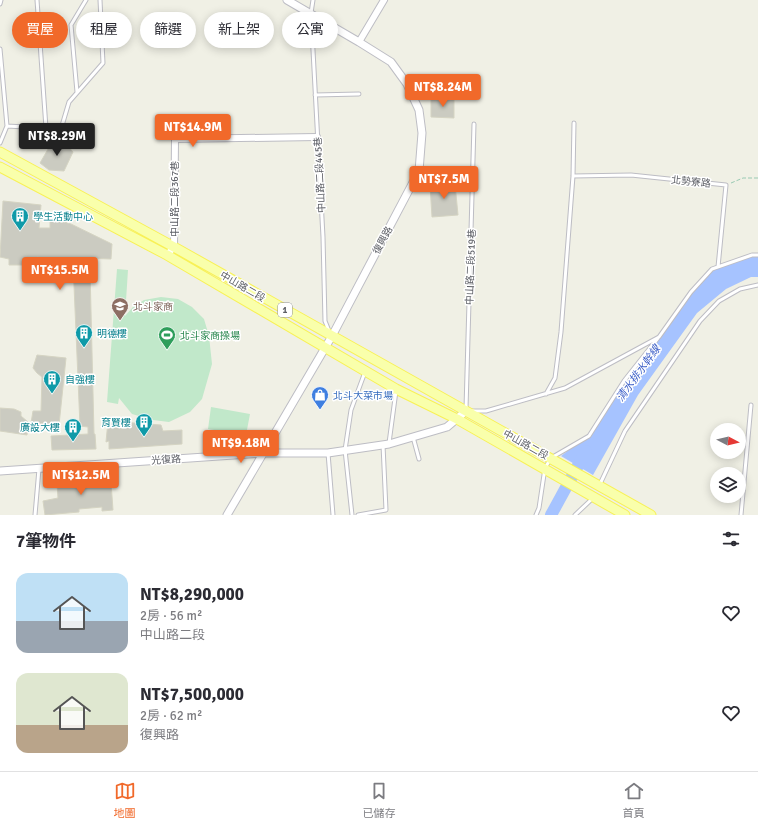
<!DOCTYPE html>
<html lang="zh-TW">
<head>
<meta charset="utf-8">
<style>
  :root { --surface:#fff; --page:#f7f7f7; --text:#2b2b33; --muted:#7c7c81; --line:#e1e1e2; --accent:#f1692a }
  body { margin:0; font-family:Signika,"Noto Sans TC",sans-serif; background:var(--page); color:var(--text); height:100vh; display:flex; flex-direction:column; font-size:15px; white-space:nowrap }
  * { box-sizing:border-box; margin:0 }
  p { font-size:13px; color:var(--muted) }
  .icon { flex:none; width:22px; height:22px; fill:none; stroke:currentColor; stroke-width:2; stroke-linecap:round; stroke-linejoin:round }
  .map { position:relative; height:515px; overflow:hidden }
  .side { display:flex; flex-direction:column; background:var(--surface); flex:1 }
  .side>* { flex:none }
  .top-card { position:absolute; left:12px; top:12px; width:400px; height:36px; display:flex; gap:8px }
  .needle { width:26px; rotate:97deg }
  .tools { position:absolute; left:710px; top:423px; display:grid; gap:8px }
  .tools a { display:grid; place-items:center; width:36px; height:36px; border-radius:50%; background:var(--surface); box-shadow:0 2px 10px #0003; font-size:20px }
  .price { position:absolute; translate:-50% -34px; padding:0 9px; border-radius:4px; background:var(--accent); color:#fff; font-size:13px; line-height:26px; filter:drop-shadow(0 1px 2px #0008) }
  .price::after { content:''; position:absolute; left:50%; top:24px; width:12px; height:9px; margin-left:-6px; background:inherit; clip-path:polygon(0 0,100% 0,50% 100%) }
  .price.on { background:#222; color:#fff }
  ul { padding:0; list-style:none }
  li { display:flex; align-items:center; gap:12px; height:100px; padding:0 16px }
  li span { display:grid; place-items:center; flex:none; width:112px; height:80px; border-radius:12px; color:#555 }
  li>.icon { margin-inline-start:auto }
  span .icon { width:48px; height:48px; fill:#fffc; stroke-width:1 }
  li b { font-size:17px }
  h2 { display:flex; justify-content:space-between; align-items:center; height:48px; padding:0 16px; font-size:17px }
  .chip { padding:0 14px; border-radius:18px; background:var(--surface); box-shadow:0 2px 10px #0003; font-size:14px; line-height:36px }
  .chip.on { background:var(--accent); color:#fff }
  .tab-bar { display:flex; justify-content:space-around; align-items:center; height:56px; border-top:1px solid var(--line); background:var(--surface); font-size:11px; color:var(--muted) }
  .tab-bar a { display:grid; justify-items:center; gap:2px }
  .tab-bar .on { color:var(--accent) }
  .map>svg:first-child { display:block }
</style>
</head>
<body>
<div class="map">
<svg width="758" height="515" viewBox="0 0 758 515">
  <rect width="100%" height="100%" fill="#f0f0e5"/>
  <path fill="#c1e8ca" d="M117,269L128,270L125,316L133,307L144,300L161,297L178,299L192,307L204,319L209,336L212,364L202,399L190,412L169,422L153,420L132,414L119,398L118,404L107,402Z
    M211,407L250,414L246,435L208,429Z"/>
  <path fill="#a6c3ff" d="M758,255V277H751L726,289L697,313L638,395L593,475L561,456L587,436L686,299L711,273L720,265L740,258Z"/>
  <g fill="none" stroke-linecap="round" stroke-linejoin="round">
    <path stroke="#a6c3ff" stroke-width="12" d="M551,515L586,451"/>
  </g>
  <path fill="#cbcbc1" stroke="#d5d4c3" d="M431,99H454V118L431,117Z
    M55,140L64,142L73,152L64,171L49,170L40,163L51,144Z
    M455,184L458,215L432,217L430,185Z
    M3,201L41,205L39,228H50V218L71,224L112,244L111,259L81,258L80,270H90L94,434H95L96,449L52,450L51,436L88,434V427L80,426L73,262L37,257L36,259H31V265H9V259L0,257Z
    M37,355L66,358L59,425L31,423L33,411H41L42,377L37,373L33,368Z
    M0,408L14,409L21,412V416L28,422L27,435L0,431Z
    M108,421L161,425L163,431L182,430V444L109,449V441L106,442Z
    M110,468L113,510L102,511V507L79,509V512L45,515L43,501L58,498L57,484H65L64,472L76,471L77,487L100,485V478H104V469Z"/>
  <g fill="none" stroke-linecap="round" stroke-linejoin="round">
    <g stroke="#bdbdc4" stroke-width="5">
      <path id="service" d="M37,0L46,128
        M313,0L311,13L323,237L325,321L329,331
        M0,4L1,0
        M0,49L7,126
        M77,92L71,25L86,0
        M315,95L359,94
        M0,143L7,126L61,129L69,102L103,63L100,0
        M573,176L631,175L726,185L718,267
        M546,394L555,378L561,332L573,176L574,123
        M466,409L474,124
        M472,411H486L565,388L659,337L691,292L712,269L752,255H758
        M413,437L419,459
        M389,443L396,391
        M328,453L333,515
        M600,484L625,431L700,321L719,301L740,289L758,285
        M35,515L39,469
        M352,515L345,450L351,410L365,372
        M358,515L386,510L383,445
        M536,515L539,508L545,468L551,458L589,436L624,381L658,338
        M575,515L593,498
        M741,515L751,405"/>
    </g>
    <g stroke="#bdbdc4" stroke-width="8">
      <path id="minor" d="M359,42L384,0
        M167,255L174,247L175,139L317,137"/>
    </g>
    <g stroke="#bdbdc4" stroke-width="9">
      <path id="tertiary" d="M0,471L262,453H328L389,444L447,427L466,411
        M227,515L332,336L419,171L422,133L419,110L407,84L391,62L359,42L287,0"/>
    </g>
    <g stroke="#f8f156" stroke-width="11">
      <path id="primary" d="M0,152L174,247L651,515
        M0,167L167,255L396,389L457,419L625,515"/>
    </g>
    <path stroke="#99cab3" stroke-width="1" stroke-dasharray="4 2" stroke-linecap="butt" d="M731,183L743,178H758"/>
    <use href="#service" stroke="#fff" stroke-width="3"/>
    <use href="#minor" stroke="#fff" stroke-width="6"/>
    <use href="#tertiary" stroke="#fff" stroke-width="7"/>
    <use href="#primary" stroke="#f9ffab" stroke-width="9"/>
  </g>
  <defs>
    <g id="building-pin" transform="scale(0.9)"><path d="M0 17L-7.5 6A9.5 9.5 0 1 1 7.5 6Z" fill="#0f9aa8" stroke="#fff"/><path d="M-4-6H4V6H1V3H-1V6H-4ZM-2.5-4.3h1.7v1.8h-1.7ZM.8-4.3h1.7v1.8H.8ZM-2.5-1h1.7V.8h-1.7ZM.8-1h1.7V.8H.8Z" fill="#fff"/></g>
    <g id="school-pin" transform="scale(0.9)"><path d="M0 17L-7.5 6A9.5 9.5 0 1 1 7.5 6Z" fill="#8d6e63" stroke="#fff"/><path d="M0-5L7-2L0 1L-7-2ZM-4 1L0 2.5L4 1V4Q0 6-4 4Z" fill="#fff"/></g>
    <g id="stadium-pin" transform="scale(0.9)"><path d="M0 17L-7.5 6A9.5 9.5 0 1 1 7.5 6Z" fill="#2e9e5b" stroke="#fff"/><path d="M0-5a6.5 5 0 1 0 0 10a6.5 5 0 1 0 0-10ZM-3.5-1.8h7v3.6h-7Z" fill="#fff"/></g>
    <g id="shop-pin" transform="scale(0.9)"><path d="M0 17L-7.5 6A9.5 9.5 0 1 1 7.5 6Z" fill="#3f7fe0" stroke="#fff"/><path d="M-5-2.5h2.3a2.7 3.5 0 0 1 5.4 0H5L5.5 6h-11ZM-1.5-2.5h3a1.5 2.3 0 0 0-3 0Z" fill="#fff"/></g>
  </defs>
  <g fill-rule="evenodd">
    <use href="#building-pin" x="20" y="216"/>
    <use href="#school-pin" x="120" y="306"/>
    <use href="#building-pin" x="84" y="333"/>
    <use href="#stadium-pin" x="167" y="335"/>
    <use href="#building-pin" x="52" y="379"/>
    <use href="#shop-pin" x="320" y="395"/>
    <use href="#building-pin" x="144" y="422"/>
    <use href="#building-pin" x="73" y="427"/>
  </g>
  <g text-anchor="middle" stroke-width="3" stroke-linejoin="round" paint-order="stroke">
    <rect fill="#fff" stroke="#8e8f94" stroke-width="1" x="278" y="303" width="14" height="14" rx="3"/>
    <g font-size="9" font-weight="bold" fill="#5d5f66">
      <text x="285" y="313">1</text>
    </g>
    <g font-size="10" fill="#5d5f66" stroke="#fff">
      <text transform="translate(319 175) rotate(-93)" y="4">中山路二段445巷</text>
      <text transform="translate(691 181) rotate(6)" y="4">北勢寮路</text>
      <text transform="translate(174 199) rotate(-90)" y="4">中山路二段367巷</text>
      <text transform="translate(382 240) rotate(-62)" y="4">復興路</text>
      <text transform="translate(470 267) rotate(-88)" y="4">中山路二段519巷</text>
      <text transform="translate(243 286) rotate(30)" y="4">中山路二段</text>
      <text transform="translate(526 444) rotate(29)" y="4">中山路二段</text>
      <text transform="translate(166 459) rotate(-4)" y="4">光復路</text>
    </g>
    <g font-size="10" fill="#0d838f" stroke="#fff" text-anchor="start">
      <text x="33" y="220">學生活動中心</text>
      <text x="97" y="337">明德樓</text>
      <text x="65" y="383">自強樓</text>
      <text x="131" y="426" text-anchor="end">育賢樓</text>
      <text x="60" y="431" text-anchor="end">廣設大樓</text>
    </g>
    <g font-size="10" fill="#785e54" stroke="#fff" text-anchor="start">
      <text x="133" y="310">北斗家商</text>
    </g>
    <g font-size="10" fill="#27864d" stroke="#fff" text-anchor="start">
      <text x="180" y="339">北斗家商操場</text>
    </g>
    <g font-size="10" fill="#366cbe" stroke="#fff" text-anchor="start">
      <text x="333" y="399">北斗大菜市場</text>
    </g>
    <g font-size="11" font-style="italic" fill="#4264c9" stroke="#fff">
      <text transform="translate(638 373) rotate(-54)" y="4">清水排水幹線</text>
    </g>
  </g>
</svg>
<div class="tools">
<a><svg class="needle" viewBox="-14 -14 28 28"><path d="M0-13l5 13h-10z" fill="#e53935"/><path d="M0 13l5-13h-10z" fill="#7c7c81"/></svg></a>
<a><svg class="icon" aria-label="layers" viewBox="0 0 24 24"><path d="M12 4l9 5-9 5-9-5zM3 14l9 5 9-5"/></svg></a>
</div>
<b class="price" style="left:443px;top:108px">NT$8.24M</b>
<b class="price" style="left:193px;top:148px">NT$14.9M</b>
<b class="price on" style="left:57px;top:157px">NT$8.29M</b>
<b class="price" style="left:444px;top:200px">NT$7.5M</b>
<b class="price" style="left:60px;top:291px">NT$15.5M</b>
<b class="price" style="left:241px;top:464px">NT$9.18M</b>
<b class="price" style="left:81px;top:496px">NT$12.5M</b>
<div class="top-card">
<a class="chip on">買屋</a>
<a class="chip">租屋</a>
<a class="chip">篩選</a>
<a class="chip">新上架</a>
<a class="chip">公寓</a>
</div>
</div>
<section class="side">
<h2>7筆物件<svg class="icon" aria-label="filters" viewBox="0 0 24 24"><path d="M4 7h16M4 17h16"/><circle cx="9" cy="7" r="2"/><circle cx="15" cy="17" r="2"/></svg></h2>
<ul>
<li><span style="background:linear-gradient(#bfe0f5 60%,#9aa5b1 0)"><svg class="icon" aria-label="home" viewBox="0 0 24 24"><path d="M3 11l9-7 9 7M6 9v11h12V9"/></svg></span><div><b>NT$8,290,000</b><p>2房 · 56 m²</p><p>中山路二段</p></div><svg class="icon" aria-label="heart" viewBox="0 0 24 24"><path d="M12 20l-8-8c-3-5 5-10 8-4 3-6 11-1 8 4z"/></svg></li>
<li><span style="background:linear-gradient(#dfe7d0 65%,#b9a48a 0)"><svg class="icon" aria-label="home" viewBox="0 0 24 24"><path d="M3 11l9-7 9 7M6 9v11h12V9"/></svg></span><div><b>NT$7,500,000</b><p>2房 · 62 m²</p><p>復興路</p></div><svg class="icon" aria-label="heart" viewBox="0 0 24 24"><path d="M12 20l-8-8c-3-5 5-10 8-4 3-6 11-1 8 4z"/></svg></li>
</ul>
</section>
<nav class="tab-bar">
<a class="on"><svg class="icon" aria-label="map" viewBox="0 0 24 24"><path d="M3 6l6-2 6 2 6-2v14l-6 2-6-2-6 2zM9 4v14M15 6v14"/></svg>地圖</a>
<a><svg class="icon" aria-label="saved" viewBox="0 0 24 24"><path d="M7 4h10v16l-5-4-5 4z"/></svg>已儲存</a>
<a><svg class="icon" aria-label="home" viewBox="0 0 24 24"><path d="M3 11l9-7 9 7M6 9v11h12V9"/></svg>首頁</a>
</nav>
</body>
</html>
